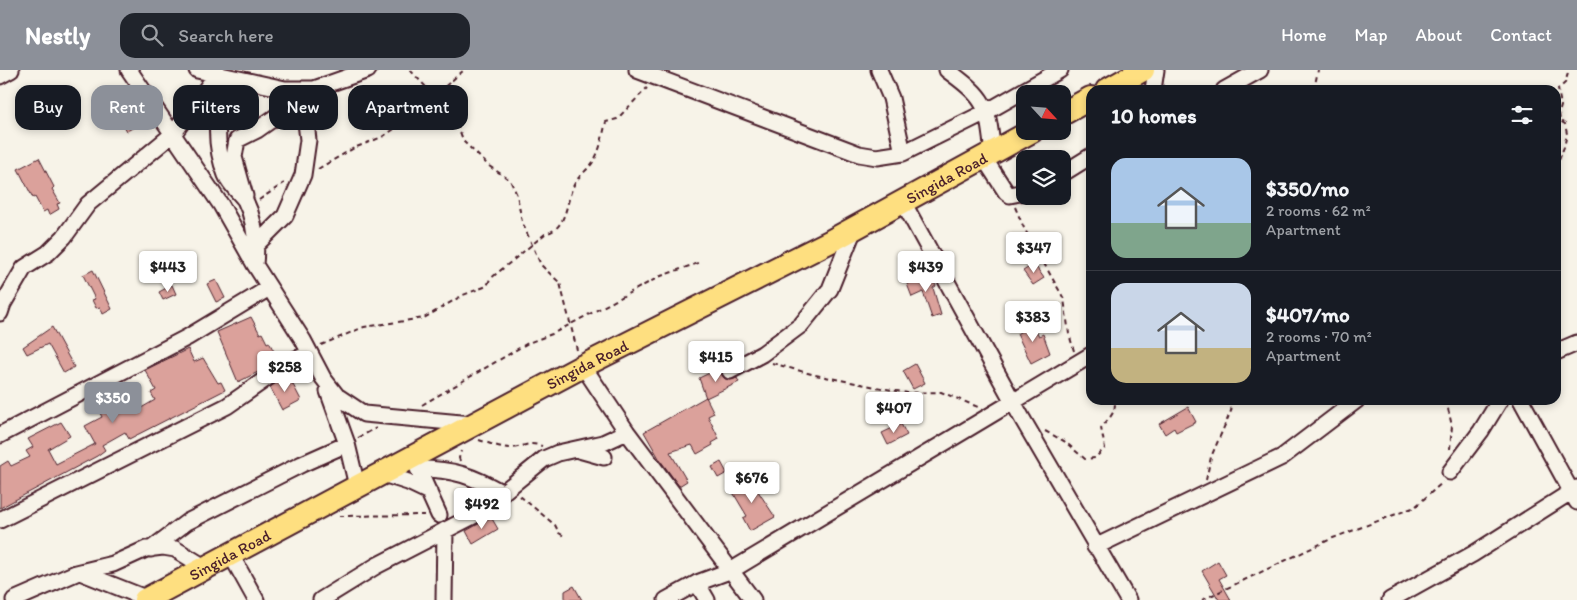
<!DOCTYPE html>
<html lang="en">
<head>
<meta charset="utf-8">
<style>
  :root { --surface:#171b24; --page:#20242c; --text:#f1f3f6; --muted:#9ea1a6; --line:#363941; --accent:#8c9099 }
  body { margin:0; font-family:Itim,sans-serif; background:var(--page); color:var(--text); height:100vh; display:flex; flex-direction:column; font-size:19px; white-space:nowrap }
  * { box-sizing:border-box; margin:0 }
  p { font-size:16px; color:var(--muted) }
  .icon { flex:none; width:28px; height:28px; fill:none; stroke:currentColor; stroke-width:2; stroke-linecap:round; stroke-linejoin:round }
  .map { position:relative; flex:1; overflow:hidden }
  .sheet { position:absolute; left:1086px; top:15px; width:475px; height:320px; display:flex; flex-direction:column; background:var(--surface); border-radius:15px; box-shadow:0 2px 8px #0003 }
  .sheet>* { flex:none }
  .hud { position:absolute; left:15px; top:15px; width:475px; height:45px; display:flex; gap:10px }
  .needle { width:32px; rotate:116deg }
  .buttons { position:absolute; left:1016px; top:15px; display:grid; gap:10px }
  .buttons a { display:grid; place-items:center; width:55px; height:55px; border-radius:10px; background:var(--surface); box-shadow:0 2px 8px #0003; font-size:25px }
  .price { position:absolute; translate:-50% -42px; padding:0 11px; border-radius:5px; background:#fff; color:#222; font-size:16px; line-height:32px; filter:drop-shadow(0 1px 2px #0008) }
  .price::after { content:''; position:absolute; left:50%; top:30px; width:15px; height:11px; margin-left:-8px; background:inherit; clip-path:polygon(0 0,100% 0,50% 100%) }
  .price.active { background:var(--accent); color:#fff }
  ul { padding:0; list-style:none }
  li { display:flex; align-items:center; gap:15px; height:125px; padding:0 25px }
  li+li { border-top:1px solid var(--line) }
  li span { display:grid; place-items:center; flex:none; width:140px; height:100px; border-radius:15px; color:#555 }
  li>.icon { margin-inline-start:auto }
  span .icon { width:60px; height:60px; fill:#fffc; stroke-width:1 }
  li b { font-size:21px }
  h2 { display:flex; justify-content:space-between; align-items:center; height:60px; padding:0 25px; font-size:21px }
  .pill { padding:0 18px; border-radius:15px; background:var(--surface); box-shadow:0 2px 8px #0003; font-size:18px; line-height:45px }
  .pill.active { background:var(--accent); color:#fff }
  header { display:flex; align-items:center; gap:30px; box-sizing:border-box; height:70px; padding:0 25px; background:var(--accent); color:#fff }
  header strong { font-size:24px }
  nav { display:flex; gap:28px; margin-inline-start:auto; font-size:18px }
  .search { width:350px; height:45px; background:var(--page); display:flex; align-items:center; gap:12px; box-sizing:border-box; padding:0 18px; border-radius:15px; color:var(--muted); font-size:19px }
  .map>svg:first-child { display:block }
</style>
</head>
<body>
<header>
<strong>Nestly</strong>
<div class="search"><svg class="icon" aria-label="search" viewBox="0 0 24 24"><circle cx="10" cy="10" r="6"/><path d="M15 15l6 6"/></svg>Search here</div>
<nav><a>Home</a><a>Map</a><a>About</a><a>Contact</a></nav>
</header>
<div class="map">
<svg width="1577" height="530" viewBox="0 0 1577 530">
  <rect width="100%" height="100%" fill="#f7f3e8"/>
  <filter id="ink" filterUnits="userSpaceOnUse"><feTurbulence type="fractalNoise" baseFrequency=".02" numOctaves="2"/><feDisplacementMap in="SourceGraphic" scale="10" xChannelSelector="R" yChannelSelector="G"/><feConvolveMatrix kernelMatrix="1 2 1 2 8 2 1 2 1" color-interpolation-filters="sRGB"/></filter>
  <g filter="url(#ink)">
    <path fill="#dba19b" stroke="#4a1f2b" d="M128,42L136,56L127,61L119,47Z
      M39,88L54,117L52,119L60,133L57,134L59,139L49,145L47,140L43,142L35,127L33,128L18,99Z
      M1034,194L1044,208L1033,215L1023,201Z
      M93,200L112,239L103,244L100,237L96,238L92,230L95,229L83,205Z
      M930,204L936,216L933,218L941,245L932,248L923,222L912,227L907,214Z
      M216,210L225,228L216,232L207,214Z
      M172,215L176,224L163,230L159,222Z
      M251,247L260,264L262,263L267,273L269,272L278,289L262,300L238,312L217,262Z
      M1032,253L1039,266L1043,264L1050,283L1031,293L1017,264Z
      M52,257L74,297L64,303L48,274L27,284L23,277Z
      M188,279L194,292L203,288L218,313L221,312L225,320L129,369L125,362L102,375L105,380L97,386L0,438V396L8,391L11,396L30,387L26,381L33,377L28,369L61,352L70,366L48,379L56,394L95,374L85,356L102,347L100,343L122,330L128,340L134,336L136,341L155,330L151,323L156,320L145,300Z
      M915,294L925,313L913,319L903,301Z
      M722,297V305L725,309L730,310L737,308L739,312L706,328L699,308Z
      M288,305L301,330L282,340L270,317Z
      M706,327L714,343L708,346L719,369L712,373L713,375L697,384L692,375L670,382L687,411L679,416L660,390L644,362Z
      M1188,337L1196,352L1176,362L1174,358L1165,364L1159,354Z
      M901,354L907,365L888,375L882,363Z
      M721,392L727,403L718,408L712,397Z
      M739,408L744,417L752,412L775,447L750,461L743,448L747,446L728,414Z
      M491,447L498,459L473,474L466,461Z
      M1218,491L1226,505L1219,509L1231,530H1219L1202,501Z
      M574,516L582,530H565V521Z"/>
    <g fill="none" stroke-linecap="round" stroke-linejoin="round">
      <g stroke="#4a1f2b" stroke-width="19">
        <path id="minor" d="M129,0L221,135L255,195L303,270L323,308L337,326L364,344L472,354
          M197,0L285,19H314L368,0
          M637,0L859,84L877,87L903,83L988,41L1060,0
          M879,0L891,28L903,83
          M947,0C988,30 987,35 993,83
          M0,6L11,0
          M225,6C218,42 212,70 226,105C230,115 239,122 245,130C255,150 257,173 255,195
          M1153,20L1156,0
          M1224,20L1260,0
          M984,88L1006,122L1010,125L1025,122
          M1062,104L1091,86
          M245,126L234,87L237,70L257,60L308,24
          M903,132L1023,350L1128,530
          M256,175L285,146L303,105L308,70L304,34L314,19
          M0,243L3,234L24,198L48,183L64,167L88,134L174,63L217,4
          M1556,282L1577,273
          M583,296L627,362L753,530
          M730,301L762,284L801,255L830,219L854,159
          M328,321L347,374L357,416
          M1521,330L1577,432
          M0,365L188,267L269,218
          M579,380L604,387
          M415,392L439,445
          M418,399C455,399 472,406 503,423
          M1450,402L1481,361L1500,330
          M380,403L408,412L429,422
          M0,450L227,336L290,292L310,283
          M1095,477L1282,387L1357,330
          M151,479L187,452L302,394L347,374
          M231,485L256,530
          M80,502L148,529
          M697,513L707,530
          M14,530L76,503L113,494L146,479L163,477L175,479L206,498
          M321,530L376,496L475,445L544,389L558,383L603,373L627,362
          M444,530L445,460
          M666,530L697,513L732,500L1091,285
          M1390,530L1473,484L1577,418"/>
      </g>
      <g stroke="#4a1f2b" stroke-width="26">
        <g id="highway">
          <path d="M1107,20L1143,0"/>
          <path d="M1062,44L1091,28"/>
          <path id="s1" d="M145,530L583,296L831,171L1032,61"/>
        </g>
      </g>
      <path stroke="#4a1f2b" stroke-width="2" stroke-dasharray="5 4" stroke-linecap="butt" d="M410,0L454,47L464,72L489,96L510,110L517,125L522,152L541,195L560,213L577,280
        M1314,20L1318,0
        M1556,98L1564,77L1567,64L1565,54L1560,51L1559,43L1561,36L1558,19L1565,13L1569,0
        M318,99L354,78L382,67L402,54L464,0
        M259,130L284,113
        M1015,137L1024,158L1064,229L1069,264L1074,281
        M321,275L364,257L424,248L463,225L487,216L490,209L545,164C569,158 565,130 575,113C579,105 588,100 593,92C601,79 602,67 606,52L617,49L647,18
        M772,293L815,305L907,323L941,322L978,337
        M1446,330L1452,356L1450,379
        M422,335L528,273L552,264L661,206L698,193
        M1045,361L1064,371L1085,389L1095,388L1105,378L1101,358C1107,350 1118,342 1114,330
        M358,368L376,358
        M479,370C489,373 500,378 511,378C525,377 527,371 542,376
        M460,391L459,388L461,381
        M1206,410L1211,387L1231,341L1233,330
        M520,426L555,455L559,463L564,466
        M339,446L424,445
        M1202,530L1333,468L1415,437L1443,412"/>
      <use href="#minor" stroke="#f7f3e8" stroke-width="15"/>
      <use href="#highway" stroke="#fedf80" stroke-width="22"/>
    </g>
  </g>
  <g text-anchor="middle" stroke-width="5" stroke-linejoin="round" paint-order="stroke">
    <g font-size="16" fill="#4a1f2b" stroke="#f7f3e8">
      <text dy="6" stroke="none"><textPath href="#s1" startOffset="906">Singida Road</textPath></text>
      <text dy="6" stroke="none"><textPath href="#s1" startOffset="501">Singida Road</textPath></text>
      <text dy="6" stroke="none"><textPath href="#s1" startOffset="96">Singida Road</textPath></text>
    </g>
  </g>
</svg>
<div class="buttons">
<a><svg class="needle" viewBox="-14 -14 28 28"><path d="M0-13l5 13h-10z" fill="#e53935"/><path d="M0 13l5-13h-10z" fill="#9ea1a6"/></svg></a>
<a><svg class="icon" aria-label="layers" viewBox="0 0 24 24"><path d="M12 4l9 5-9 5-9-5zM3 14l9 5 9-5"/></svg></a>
</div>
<b class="price" style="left:1034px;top:204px">$347</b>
<b class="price" style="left:168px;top:223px">$443</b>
<b class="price" style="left:926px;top:223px">$439</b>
<b class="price" style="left:1033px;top:273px">$383</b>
<b class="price" style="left:716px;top:313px">$415</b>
<b class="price" style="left:285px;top:323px">$258</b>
<b class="price active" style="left:113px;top:354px">$350</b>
<b class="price" style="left:894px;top:364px">$407</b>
<b class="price" style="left:752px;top:434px">$676</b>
<b class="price" style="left:482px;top:460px">$492</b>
<div class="hud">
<a class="pill">Buy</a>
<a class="pill active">Rent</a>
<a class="pill">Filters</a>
<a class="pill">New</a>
<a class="pill">Apartment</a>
</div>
<section class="sheet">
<h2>10 homes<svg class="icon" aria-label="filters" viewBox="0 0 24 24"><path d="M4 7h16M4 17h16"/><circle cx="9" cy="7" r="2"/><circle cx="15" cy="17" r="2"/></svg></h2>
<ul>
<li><span style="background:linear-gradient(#a9c7e8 65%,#7fa58c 0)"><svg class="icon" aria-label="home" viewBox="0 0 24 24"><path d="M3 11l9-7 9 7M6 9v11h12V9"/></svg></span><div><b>$350/mo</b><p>2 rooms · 62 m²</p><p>Apartment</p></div></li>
<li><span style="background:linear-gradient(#c9d6e8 65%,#c2b280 0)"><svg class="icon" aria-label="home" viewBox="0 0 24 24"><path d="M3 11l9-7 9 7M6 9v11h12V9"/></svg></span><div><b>$407/mo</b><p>2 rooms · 70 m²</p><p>Apartment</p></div></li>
</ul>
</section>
</div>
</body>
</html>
